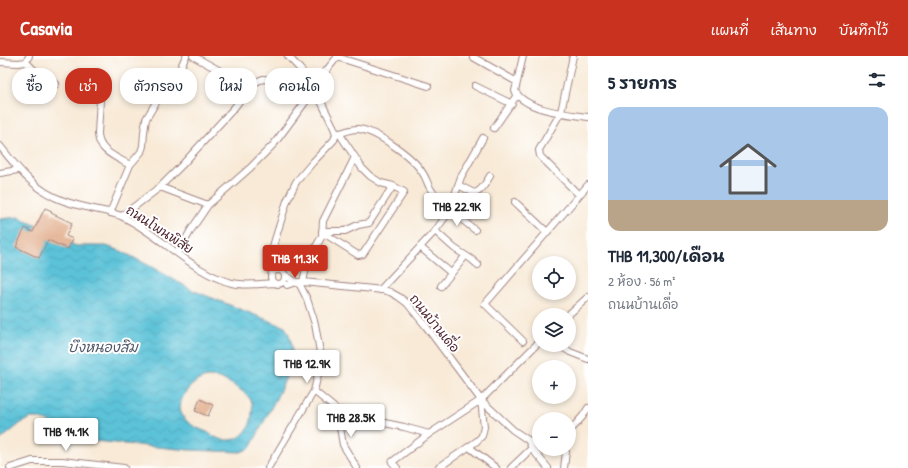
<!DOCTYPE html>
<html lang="th">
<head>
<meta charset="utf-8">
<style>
  :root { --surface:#fff; --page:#f6f6f7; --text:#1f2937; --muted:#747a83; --line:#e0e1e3; --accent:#c8321e }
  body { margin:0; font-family:"Patrick Hand","Playpen Sans Thai",sans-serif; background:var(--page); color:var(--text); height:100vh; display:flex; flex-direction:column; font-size:15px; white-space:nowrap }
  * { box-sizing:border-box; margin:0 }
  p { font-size:13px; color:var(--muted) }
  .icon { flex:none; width:22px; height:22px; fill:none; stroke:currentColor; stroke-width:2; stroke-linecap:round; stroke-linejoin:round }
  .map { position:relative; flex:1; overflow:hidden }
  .side { display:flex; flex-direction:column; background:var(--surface); width:320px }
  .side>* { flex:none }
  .hud { position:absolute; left:12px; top:12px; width:380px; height:36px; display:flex; gap:8px }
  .fabs { position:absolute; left:532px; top:200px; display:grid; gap:8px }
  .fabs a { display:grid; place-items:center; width:44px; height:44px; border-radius:50%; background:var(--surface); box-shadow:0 2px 6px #0003; font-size:20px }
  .price { position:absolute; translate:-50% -34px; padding:0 9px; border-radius:4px; background:#fff; color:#222; font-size:13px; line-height:26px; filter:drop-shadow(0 1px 2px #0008) }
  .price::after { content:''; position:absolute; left:50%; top:24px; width:12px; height:9px; margin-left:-6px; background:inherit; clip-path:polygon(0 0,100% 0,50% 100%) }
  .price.current { background:var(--accent); color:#fff }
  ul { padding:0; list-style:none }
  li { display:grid; align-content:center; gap:8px; height:212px; padding:0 20px }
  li+li { border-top:1px solid var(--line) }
  li span { display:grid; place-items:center; height:124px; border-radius:12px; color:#555 }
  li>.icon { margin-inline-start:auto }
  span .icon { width:72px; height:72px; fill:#fffc; stroke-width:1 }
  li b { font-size:17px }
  h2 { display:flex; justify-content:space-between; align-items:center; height:48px; padding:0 20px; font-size:17px }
  .pill { padding:0 14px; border-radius:16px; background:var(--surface); box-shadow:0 2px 6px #0003; font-size:14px; line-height:36px }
  .pill.current { background:var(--accent); color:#fff }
  header { display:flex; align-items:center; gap:24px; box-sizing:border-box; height:56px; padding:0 20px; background:var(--accent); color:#fff }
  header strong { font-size:19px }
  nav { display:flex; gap:22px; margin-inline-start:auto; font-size:14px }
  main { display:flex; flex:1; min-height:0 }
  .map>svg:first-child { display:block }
</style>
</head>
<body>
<header>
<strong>Casavia</strong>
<nav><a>แผนที่</a><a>เส้นทาง</a><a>บันทึกไว้</a></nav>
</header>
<main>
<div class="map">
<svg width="588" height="412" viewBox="0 0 588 412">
  <defs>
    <pattern id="water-waves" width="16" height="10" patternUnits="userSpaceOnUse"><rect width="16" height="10" fill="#5bc2d8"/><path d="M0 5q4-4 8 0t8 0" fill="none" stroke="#51a6ba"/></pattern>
  </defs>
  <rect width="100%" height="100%" fill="#fff"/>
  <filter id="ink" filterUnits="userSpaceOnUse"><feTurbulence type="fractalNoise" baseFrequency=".025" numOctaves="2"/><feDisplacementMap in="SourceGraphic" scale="8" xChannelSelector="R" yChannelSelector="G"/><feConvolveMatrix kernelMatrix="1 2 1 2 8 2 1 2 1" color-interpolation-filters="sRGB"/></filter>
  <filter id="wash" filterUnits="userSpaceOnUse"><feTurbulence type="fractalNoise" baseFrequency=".012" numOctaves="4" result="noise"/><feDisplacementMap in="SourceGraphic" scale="16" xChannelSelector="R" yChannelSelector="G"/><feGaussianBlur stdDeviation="0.9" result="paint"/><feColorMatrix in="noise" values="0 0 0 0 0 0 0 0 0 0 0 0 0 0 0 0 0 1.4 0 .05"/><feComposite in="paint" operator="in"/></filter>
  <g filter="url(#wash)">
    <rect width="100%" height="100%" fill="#f8ead7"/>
    <path fill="url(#water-waves)" stroke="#527082" fill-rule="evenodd" d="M19,161L76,190H106L121,195L150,210L192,234L285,271C288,276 290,280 291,285C296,307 280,335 270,354C263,367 257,380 250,392L241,396L189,394L73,383L47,365L37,362H31L21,367L0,384V163ZM207,321C211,321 215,321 219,322C228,325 250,338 252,347C253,350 252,354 252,356C252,371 243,385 226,384C219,384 213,380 207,376C200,373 191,370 186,364C170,349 191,324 207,321Z"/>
    <g id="blocks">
      <path fill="#e6b99c" d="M45,152L52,155L51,157L72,167L66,180L73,183L68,193L48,184L39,202L16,191L25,172L33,176Z
        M200,343L213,349L208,360L195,355Z"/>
    </g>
  </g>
  <g filter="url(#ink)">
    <use href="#blocks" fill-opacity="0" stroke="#a18481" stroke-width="1"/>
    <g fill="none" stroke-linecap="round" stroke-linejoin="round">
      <g stroke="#a18481" stroke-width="8">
        <path id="minor" d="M193,0L233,22L245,26L253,27L263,23L291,26L298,23L307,22
          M523,0L515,35C526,55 568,58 588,61
          M573,0L561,56L539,94L540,100L579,139
          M337,1L428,30
          M473,1L517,26
          M0,6L18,7L26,6L29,0
          M26,6C35,16 44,23 56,28
          M101,27L98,77C98,82 99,86 102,90C107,98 121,104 130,109
          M312,27L326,15L338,0
          M475,30L512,48
          M494,72L517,39
          M336,78C343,77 350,73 357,73C374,73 413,101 422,116C426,121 427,127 430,132C435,141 443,148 449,156
          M0,90C18,113 35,135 64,145C78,150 94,153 108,156C113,158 118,158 123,161C160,178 192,217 232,227C245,230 260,228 274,227
          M0,117L18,114
          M458,129L474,137C482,136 486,126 490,120
          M160,131L208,149
          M515,146L547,176
          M450,154L475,174
          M110,157L130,109L141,96L143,90L144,76L146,63L155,48L179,15L186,0
          M122,160L160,131L182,109L234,52L253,27
          M322,175H345L358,169L369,167L393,130
          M435,175L454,192L471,203L478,209
          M322,176L358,199L363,198L404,136L393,130L381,127L370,120L362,112L339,77
          M275,191L281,214
          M420,191L451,217
          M178,197L191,174L208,149L250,112L274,88L306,45L317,38
          M271 221a7 7 0 1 1 14 0a7 7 0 1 1-14 0Z
          M272,217L271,201L274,187L287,145L296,126L313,106L334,84L336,78L334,72L312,27L300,13L288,0
          M303,226L307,207L322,180L323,165L355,101
          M287,229L296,226H303L383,234L390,236L399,241L407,247L425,269L481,344L513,374L528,384L533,386H539
          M441,230L463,203
          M380,234L435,175L449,156L461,121L483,82
          M568,259L588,241
          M523,285L485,248L588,129
          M559,289L570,296L588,303
          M314,335L337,354L346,359L404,371L429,378L481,344L539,286
          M337,354L343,389L357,412
          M569,376L583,360L588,352
          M528,384L533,394L548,412
          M469,391L496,412
          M10,412L32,405H62L124,412
          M268,412L314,335L320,310V296L315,268L307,243L300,229L285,219
          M397,412L392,406L429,378
          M438,412L477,385L482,380L484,371L481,344
          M511,412L532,392
          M564,412L566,396L564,393"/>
      </g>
      <use href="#minor" stroke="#fff" stroke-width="6"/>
    </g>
  </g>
  <g text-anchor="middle" stroke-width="4" stroke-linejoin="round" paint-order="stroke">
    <g font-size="13" fill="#4a1f2b" stroke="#fff">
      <text transform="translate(160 173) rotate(33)" y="5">ถนนโพนพิสัย</text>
      <text transform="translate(435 267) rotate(51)" y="5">ถนนบ้านเดื่อ</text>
    </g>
    <g font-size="14" font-style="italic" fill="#505868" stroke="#fff">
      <text x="103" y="296">บึงหนองสิม</text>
    </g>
  </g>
</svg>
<div class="fabs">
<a><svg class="icon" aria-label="locate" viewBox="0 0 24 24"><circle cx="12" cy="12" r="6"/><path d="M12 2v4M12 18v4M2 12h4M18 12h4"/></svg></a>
<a><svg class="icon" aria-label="layers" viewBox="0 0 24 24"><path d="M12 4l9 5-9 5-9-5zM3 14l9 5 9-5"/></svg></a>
<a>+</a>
<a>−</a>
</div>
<b class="price" style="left:457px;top:171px">THB 22.9K</b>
<b class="price current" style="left:295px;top:223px">THB 11.3K</b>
<b class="price" style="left:307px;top:328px">THB 12.9K</b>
<b class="price" style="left:351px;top:382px">THB 28.5K</b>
<b class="price" style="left:66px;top:396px">THB 14.1K</b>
<div class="hud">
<a class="pill">ซื้อ</a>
<a class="pill current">เช่า</a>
<a class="pill">ตัวกรอง</a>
<a class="pill">ใหม่</a>
<a class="pill">คอนโด</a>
</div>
</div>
<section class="side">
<h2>5 รายการ<svg class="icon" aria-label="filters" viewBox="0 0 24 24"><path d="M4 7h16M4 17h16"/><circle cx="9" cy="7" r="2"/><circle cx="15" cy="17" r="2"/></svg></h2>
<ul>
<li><span style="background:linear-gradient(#a9c7e8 75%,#b9a48a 0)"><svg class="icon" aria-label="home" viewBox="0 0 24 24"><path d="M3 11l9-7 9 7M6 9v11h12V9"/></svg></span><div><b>THB 11,300/เดือน</b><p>2 ห้อง · 56 m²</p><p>ถนนบ้านเดื่อ</p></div></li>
</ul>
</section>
</main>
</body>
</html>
